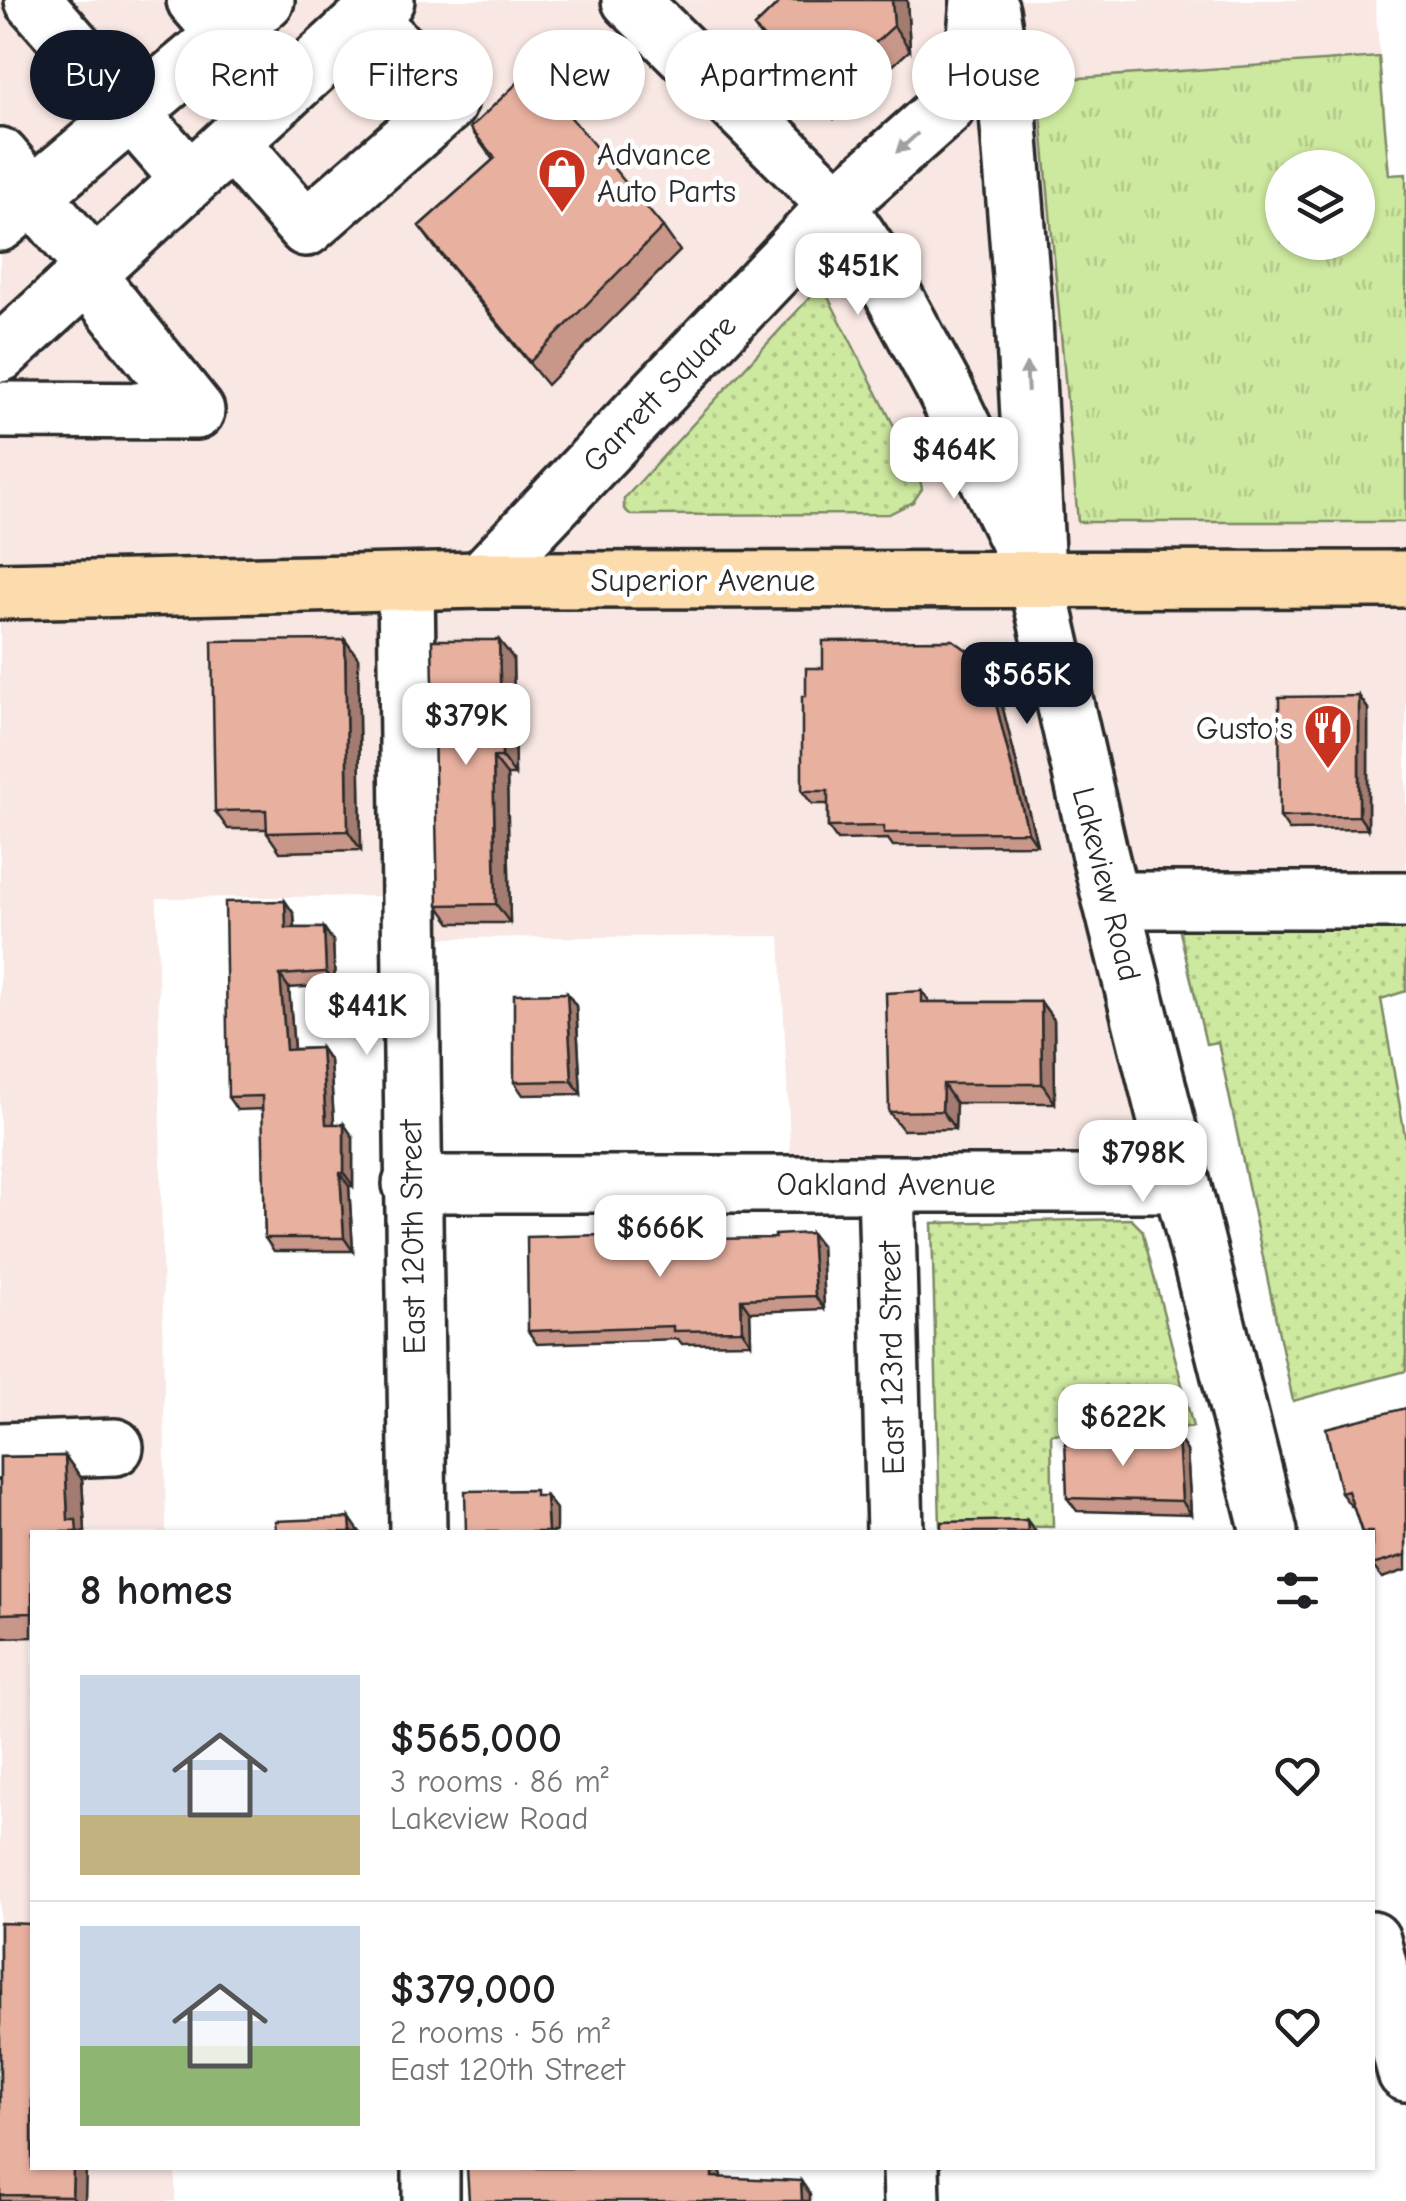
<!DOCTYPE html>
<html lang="en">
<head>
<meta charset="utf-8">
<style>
  :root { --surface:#fff; --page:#f6f6f6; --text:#202124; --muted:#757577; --line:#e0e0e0; --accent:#111827 }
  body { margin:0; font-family:"Comic Neue",sans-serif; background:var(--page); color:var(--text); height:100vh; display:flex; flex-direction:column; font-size:38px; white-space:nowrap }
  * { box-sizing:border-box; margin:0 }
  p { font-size:32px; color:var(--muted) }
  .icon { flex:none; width:55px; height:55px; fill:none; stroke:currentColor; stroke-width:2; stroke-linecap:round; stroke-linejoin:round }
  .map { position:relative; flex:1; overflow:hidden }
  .panel { position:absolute; left:30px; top:1530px; width:1345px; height:640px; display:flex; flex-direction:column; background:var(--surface); border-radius:0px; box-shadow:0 2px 8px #0004 }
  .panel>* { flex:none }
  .top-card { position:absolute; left:30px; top:30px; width:1348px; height:90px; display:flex; gap:20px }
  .buttons { position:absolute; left:1265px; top:150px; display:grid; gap:20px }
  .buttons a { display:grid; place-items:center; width:110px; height:110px; border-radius:50%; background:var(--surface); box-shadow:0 2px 8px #0004; font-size:50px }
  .price { position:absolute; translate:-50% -85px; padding:0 22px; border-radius:20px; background:#fff; color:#222; font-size:32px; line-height:65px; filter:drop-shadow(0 2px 5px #0008) }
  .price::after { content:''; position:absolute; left:50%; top:60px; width:30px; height:22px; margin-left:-15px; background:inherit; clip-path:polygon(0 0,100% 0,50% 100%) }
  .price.active { background:var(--accent); color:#fff }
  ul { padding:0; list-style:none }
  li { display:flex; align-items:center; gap:30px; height:250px; padding:0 50px }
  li+li { border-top:2px solid var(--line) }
  li span { display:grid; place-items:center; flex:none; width:280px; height:200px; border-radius:0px; color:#555 }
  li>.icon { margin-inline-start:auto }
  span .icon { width:120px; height:120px; fill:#fffc; stroke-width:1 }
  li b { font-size:42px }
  h2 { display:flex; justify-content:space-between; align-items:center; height:120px; padding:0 50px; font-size:42px }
  .tag { padding:0 35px; border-radius:45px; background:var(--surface); box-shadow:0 2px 8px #0004; font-size:35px; line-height:90px }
  .tag.active { background:var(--accent); color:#fff }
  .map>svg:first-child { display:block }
</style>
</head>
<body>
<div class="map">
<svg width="1406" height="2201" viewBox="0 0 1406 2201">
  <defs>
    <pattern id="grass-dots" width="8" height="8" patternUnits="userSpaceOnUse" patternTransform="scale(2.5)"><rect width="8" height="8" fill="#cde89f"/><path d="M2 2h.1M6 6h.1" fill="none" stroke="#b0c789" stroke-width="1.8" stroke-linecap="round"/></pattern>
    <pattern id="park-tufts" width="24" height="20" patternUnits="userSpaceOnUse" patternTransform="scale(2.5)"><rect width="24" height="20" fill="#cde89f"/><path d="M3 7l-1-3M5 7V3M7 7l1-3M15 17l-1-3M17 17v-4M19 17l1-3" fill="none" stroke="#b0c789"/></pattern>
  </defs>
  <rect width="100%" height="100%" fill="#fff"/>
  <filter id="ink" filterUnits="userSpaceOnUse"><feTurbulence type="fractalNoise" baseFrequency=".01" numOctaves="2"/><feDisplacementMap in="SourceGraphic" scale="20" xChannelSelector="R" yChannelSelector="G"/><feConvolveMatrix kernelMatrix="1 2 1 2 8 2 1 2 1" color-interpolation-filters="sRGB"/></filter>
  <g filter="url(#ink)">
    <path fill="#f8e7e2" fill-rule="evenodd" d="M0,0H1375L1389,175L1406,174V900L1111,901L1181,1184H792L780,936L409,938L408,896L157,898L166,1532H32V2168H175V2201H0ZM1282,168H1358V242H1282Z"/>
    <path fill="url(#grass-dots)" stroke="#7c8a65" stroke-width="2.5" d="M819,291L828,297L919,475L922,489L913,502L889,514L631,515L624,509V499L812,295Z
      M1406,916V991L1381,999L1406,1141V1371L1293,1401L1218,1042L1206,1044L1177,919Z
      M1131,1219L1142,1230L1193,1427L1051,1434L1053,1527L940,1526L932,1223Z"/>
    <path fill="url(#park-tufts)" stroke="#7c8a65" stroke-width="2.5" fill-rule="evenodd" d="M1379,57L1389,175L1406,174V522H1078L1038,81ZM1282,168H1358V242H1282Z"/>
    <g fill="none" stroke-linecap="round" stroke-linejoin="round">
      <g stroke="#2b2b2b" stroke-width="62">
        <path id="minor" d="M33,0L190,180
          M195,0L280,97
          M630,0L837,205L879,268L945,390L1037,580L1100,856L1269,1532
          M991,10L1008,114L1023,301L1036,552
          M231,142L306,228L448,104L368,17
          M0,156L94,267
          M0,223L266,0
          M0,354L386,0
          M0,410L196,411L87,275
          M481,580L837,205L946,108L964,81L975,47L979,0
          M406,582L418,1532
          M1111,900H1406
          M411,1184H1181
          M886,1184L895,1532
          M0,1451L115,1447
          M1372,1940L1406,2073
          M431,2168V2201
          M911,2168L912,2201"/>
      </g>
      <g stroke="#2b2b2b" stroke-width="62">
        <path id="major" d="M0,591L481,580L1406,579"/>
      </g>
      <use href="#minor" stroke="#fff" stroke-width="55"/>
      <use href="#major" stroke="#fcdcac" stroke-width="55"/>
    </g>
    <path fill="#c89789" stroke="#2b2b2b" stroke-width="2.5" d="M782,0H907L910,50L834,119L771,51L754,27Z
      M470,128L663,227L680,251L547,385L436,249L419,226L493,160Z
      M345,640L358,658L361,850L280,852L267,833V829H228L215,811Z
      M513,658L515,775H507L510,923H451L438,905Z
      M986,664L995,677L1037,845L893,846L888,839L837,840L828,827V804H812L802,791Z
      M1359,696L1368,709V829L1289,830L1280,817Z
      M285,901L294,914L295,928H324L333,941L335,985L289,988L294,1049L321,1048L330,1061L334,1124L353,1137V1186H349L353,1251H274L265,1238L263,1109L237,1110L228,1097Z
      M922,991L930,1002H1041L1054,1020L1055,1103H956L955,1129L903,1130L889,1112Z
      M567,993L576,1006L581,1094L523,1095L514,1082Z
      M645,1240L821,1246L824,1309L750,1312L751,1343L682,1344L678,1339L537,1344L528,1331Z
      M1406,1408V1570L1382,1578L1372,1565L1353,1505L1351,1506L1341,1493Z
      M1178,1438L1187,1451L1191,1514L1077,1511L1067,1498Z
      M65,1456L82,1479L85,1532H32V1637L0,1638V1457Z
      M0,1923L85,2201H0Z"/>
    <path fill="#a27b6f" stroke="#2b2b2b" stroke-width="2.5" d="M892,0H907L910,50L894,26Z
      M345,640L358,658L361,850L348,831Z
      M499,640L513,658L515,775L502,757Z
      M986,664L995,677L1037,845L1028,832Z
      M1359,696L1368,709V829L1359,816Z
      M493,757L507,775L510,923L496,904Z
      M285,901L294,914L295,941L286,928Z
      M324,928L333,941L335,985L326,972Z
      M280,975L289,988L295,1063L286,1050Z
      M567,993L576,1006L581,1094L572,1081Z
      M1041,1002L1054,1020L1055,1103L1042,1084Z
      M321,1048L330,1061L335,1137L326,1124Z
      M943,1084L956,1103L955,1129L942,1111Z
      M344,1124L353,1137V1186L344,1173Z
      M340,1173L349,1186L353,1251L344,1238Z
      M811,1233L821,1246L824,1309L815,1296Z
      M741,1299L750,1312L751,1343L742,1330Z
      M1178,1438L1187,1451L1191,1514L1182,1501Z
      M65,1456L82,1479L85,1532H77L68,1520Z
      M546,1496L556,1509V1532H548Z
      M350,1518L359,1531L360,1532H351Z
      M1027,1520L1036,1532H1028Z
      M73,2168H86L85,2201H76L72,2196Z
      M712,2168H721V2190L712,2177Z
      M801,2181L810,2194V2201H802Z"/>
    <path fill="#e8b09f" stroke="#2b2b2b" stroke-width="2.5" d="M782,0H892L894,26L818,95L754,27Z
      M531,70L663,227L530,362L419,226L495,158L470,128Z
      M345,640L348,831L267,833L266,810L215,811L212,641Z
      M432,640H499L502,757H493L496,904L438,905Z
      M953,640L986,664L1028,832L884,833V826L828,827V791H802V696H806V668H823V641Z
      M1359,696V816L1280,817L1279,697Z
      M285,901L286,928H324L326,972L280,975L286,1050L321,1048L326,1124H344V1173H340L344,1238H265L262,1096L228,1097L225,902Z
      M922,991V1002H1041L1042,1084H943L942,1111L889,1112L886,993Z
      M567,993L572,1081L514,1082V994Z
      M811,1233L815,1296L741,1299L742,1330L673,1331V1326L528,1331L527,1237L641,1234V1240L775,1238V1235Z
      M1406,1408V1555L1372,1565V1532H1362L1348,1491L1341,1493L1326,1428Z
      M1065,1438H1178L1182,1501L1067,1498Z
      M65,1456L68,1520H76L77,1532H32V1613L0,1614V1457Z
      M535,1490V1496H546L548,1532H466L465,1491Z
      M350,1518L351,1532H276L275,1521Z
      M1027,1520L1028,1532H941V1522Z
      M0,1923L32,1924V2168H73L72,2196L0,2195Z
      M467,2168H712V2177L801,2181L802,2201H469Z"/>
    <defs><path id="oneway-solid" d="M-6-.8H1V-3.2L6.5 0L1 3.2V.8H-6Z" transform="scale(2.5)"/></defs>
    <g fill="#a0a0a0">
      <use href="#oneway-solid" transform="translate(907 143) rotate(138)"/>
      <use href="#oneway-solid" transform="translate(1027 377) rotate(-93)"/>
    </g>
  </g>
  <defs>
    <g id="shop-pin" transform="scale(2.5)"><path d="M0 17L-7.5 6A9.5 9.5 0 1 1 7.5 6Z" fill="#c8321e" stroke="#fff"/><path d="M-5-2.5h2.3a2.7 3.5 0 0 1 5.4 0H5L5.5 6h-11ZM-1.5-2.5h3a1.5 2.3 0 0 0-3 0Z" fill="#fff"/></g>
    <g id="restaurant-pin" transform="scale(2.5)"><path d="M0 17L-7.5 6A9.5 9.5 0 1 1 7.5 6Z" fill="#c8321e" stroke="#fff"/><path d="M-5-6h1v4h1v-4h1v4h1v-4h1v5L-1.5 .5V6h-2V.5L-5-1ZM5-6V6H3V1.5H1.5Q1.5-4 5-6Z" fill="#fff"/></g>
  </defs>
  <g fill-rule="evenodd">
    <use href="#shop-pin" x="562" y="172"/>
    <use href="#restaurant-pin" x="1328" y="728"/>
  </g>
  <g text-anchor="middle" stroke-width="9" stroke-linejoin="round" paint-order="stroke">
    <g font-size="32" fill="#2b2b2b" stroke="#fff" text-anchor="start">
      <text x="597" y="165">Advance<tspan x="597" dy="37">Auto Parts</tspan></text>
      <text x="1293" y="739" text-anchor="end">Gusto's</text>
    </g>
    <g font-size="32" fill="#2b2b2b" stroke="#fff">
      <text transform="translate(659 393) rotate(-46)" y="11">Garrett Square</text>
      <text x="703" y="591">Superior Avenue</text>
      <text transform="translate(1107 884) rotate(76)" y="11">Lakeview Road</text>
      <text x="886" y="1195">Oakland Avenue</text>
      <text transform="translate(412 1237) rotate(-91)" y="11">East 120th Street</text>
      <text transform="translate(891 1358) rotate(-91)" y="11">East 123rd Street</text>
    </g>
  </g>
</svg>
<div class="buttons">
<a><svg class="icon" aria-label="layers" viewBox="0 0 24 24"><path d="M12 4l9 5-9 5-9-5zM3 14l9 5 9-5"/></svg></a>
</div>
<b class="price" style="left:858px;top:318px">$451K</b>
<b class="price" style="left:954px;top:502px">$464K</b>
<b class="price active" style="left:1027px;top:727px">$565K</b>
<b class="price" style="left:466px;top:768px">$379K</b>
<b class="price" style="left:367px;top:1058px">$441K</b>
<b class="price" style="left:1143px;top:1205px">$798K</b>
<b class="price" style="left:660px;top:1280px">$666K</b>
<b class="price" style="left:1123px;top:1469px">$622K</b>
<div class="top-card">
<a class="tag active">Buy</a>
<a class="tag">Rent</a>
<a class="tag">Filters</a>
<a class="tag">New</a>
<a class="tag">Apartment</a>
<a class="tag">House</a>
</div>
<section class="panel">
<h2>8 homes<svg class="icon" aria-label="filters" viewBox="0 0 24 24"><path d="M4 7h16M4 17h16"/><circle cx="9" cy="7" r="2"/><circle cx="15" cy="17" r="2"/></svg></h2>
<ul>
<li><span style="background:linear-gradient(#c9d6e8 70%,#c2b280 0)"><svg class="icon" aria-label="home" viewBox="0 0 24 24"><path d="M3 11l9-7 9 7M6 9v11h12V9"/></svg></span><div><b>$565,000</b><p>3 rooms · 86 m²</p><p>Lakeview Road</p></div><svg class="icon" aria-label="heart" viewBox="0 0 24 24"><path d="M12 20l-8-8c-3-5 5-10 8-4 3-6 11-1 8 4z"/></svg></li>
<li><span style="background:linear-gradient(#c9d6e8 60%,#8fb573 0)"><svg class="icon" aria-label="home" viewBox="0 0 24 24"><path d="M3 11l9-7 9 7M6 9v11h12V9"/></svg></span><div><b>$379,000</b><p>2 rooms · 56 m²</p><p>East 120th Street</p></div><svg class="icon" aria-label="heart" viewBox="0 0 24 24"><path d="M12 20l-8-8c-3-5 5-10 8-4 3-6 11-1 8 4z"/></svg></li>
</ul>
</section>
</div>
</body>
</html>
